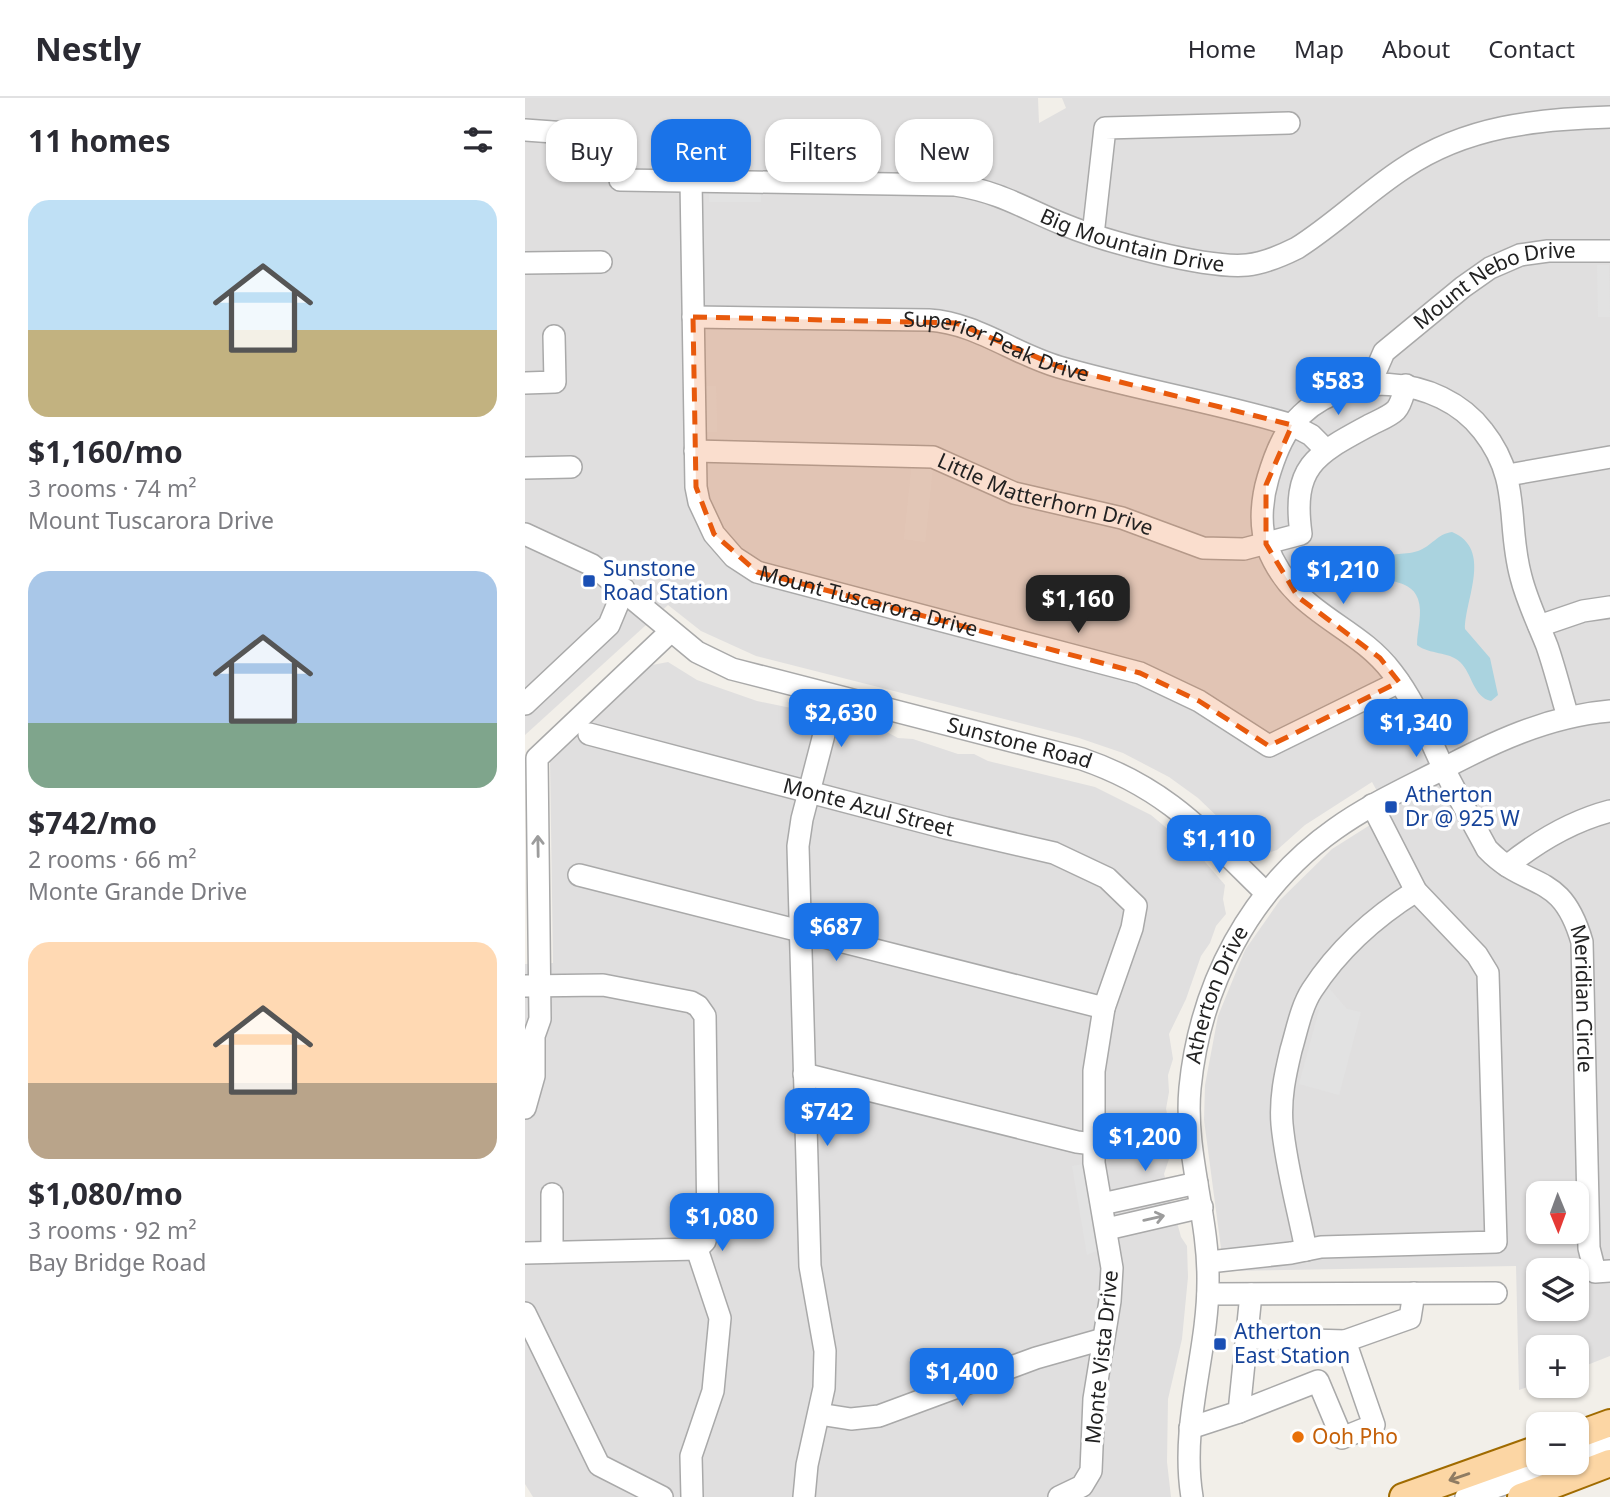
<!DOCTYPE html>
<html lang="en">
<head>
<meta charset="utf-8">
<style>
  :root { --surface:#fff; --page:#f7f7f7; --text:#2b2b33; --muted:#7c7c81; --line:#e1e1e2; --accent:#1a73e8 }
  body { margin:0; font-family:"Noto Sans",sans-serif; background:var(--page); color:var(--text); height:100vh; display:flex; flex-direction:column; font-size:26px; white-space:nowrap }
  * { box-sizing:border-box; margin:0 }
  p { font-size:23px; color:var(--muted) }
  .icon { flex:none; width:38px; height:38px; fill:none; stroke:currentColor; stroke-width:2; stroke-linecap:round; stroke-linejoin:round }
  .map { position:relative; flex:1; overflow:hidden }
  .drawer { display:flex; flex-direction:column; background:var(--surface); width:525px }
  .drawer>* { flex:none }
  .banner { position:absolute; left:21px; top:21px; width:665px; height:63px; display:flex; gap:14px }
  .needle { width:46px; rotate:179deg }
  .controls { position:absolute; left:1001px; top:1083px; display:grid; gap:14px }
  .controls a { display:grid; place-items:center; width:63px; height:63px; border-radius:14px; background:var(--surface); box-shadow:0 2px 5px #0004; font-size:35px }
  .price { position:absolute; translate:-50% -60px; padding:0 16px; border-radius:14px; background:var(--accent); color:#fff; font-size:23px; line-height:46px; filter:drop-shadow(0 2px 4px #0008) }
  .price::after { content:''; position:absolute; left:50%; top:42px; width:21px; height:16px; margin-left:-10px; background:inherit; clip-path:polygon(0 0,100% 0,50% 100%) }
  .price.active { background:#222; color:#fff }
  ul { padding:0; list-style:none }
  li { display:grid; align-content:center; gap:14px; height:371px; padding:0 28px }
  li span { display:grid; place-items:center; height:217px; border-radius:21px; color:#555 }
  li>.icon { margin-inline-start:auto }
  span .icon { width:126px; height:126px; fill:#fffc; stroke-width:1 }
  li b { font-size:30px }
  h2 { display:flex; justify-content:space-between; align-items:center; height:84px; padding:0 28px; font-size:30px }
  .tag { padding:0 24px; border-radius:21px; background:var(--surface); box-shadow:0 2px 5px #0004; font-size:24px; line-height:63px }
  .tag.active { background:var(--accent); color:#fff }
  header { display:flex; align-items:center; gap:42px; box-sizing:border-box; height:98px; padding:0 35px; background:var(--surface); border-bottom:2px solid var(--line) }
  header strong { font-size:33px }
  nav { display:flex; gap:38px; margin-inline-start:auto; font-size:24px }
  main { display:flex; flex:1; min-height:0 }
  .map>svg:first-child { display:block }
</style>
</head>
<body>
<header>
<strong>Nestly</strong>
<nav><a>Home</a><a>Map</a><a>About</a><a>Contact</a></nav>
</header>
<main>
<section class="drawer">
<h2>11 homes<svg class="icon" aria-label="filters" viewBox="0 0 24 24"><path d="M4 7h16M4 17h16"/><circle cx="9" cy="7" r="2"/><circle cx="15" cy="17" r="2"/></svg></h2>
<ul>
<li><span style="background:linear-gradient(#bfe0f5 60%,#c2b280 0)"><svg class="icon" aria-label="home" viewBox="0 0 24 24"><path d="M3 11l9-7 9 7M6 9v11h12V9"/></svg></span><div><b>$1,160/mo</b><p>3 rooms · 74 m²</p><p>Mount Tuscarora Drive</p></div></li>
<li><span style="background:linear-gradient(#a9c7e8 70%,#7fa58c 0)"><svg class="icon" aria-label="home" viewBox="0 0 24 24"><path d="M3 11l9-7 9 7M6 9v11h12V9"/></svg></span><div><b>$742/mo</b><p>2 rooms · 66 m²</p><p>Monte Grande Drive</p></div></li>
<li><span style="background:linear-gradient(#ffd9b3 65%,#b9a48a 0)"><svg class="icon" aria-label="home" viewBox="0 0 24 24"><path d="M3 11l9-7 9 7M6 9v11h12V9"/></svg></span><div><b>$1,080/mo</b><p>3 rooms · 92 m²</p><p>Bay Bridge Road</p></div></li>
</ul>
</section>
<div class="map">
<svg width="1085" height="1399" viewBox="0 0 1085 1399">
  <rect width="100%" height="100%" fill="#f2efe9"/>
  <path fill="#e0dfdf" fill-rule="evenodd" d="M0,0H513L514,25L541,10L537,0H1085V1258L1052,1271V1250H1013V1285L994,1292L991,1168L699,1173L679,1022L680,987L693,918L720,852L755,802L807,751L864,715L847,684L780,727L752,752L737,757L730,755L673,700L644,679L598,655L554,640L231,558L176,533L143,507L0,637ZM1013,1096H1052V1134H1013ZM1013,1172H1052V1211H1013Z
    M143,564L172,582L232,603L276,612L341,632L360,633L373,640L388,641L433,656H449L463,663L570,689L626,717L675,758L700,787L698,801L701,816L691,828L685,845L676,858L661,901L644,936L648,961L643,977L644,994L641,1011L644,1024L642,1040L646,1055L639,1076L656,1139L662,1148L663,1179L657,1241L643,1301L642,1364L646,1399H8L0,1386V866L28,865L25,662L127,567Z"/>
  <path fill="#e2e2e2" d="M236,92V104H184V93Z
    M1072,167H1084L1085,219H1073Z
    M180,288H191L192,334H180Z
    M387,366L408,368L400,444L379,441Z
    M804,890L822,911L836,914L814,997L774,986L794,912L789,911Z
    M562,1065L576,1151L562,1157L547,1068Z"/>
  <path fill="#aad3df" d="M927,434C968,451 940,501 940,531L965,560L973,597L966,603C948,599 947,575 935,564C923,553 905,557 892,547C892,532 898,515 893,501C885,477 852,490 850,464C863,453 878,458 893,453C907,448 912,436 927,434Z"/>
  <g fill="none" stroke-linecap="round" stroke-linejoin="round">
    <g stroke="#a9a9a9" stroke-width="24">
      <g id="minor">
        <path d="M0,32L56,36L75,42L76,66"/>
        <path id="s1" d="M95,82L430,87C476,94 500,111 540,127C579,143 681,171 722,167C740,165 756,158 772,150C810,126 842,94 879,70C941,28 1013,21 1085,19"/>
        <path id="s2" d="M166,83L171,389L174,404L189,436L209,459L232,474L615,575L674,603L744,648L874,584"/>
        <path d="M568,137L580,30L764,25"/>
        <path d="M0,165L76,164"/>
        <path id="s3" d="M168,219L404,222C451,225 489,256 534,269C610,291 690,304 767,327L786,337L800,351"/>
        <path d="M0,285L30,284L29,238"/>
        <path id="s4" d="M845,286L859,254L938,189L965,170L995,157L1023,153H1085"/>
        <path id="s5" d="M170,353L408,359L489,395L597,420L678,450L719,451L776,436C767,369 789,357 843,328C852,323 864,319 871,312C877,305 878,296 881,287"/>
        <path d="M0,370L46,369"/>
        <path d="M983,377L1085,359"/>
        <path id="s6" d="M0,436L67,467L172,554L207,571L557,661C642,690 679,735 741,795"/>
        <path d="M1014,528L1058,513L1085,509"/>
        <path d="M0,606L84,527L99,491"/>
        <path id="s7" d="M1043,619C1036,596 1030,571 1022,548C1013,525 1002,503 996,479C981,425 997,382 958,333C915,276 814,268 767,327C756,341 748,363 743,380C737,400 734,428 742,448C768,517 829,524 867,574C889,602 902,635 917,667C931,695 947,723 962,751C1003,794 1036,771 1057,844L1064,1150L1070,1174L1085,1173"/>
        <path id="s8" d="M64,636L421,730L529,755L582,780L611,808L607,830L579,910L569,973V1065L587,1170L585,1203L569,1301L566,1373L557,1388L534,1399"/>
        <path d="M982,768C1013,743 1047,723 1085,713"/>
        <path d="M54,777L579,910"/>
        <path d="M0,888L78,887L166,904L173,908L180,918L183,1130L180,1143L172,1151L195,1220L188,1293L166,1358L167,1399"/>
        <path d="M279,976L552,1044L568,1046"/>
        <path d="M0,1010L9,978V938L15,921L12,660L145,534"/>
        <path d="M27,1096V1154"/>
        <path d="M577,1106L672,1085"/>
        <path d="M582,1131L677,1109"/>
        <path d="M781,1152C773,1110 761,1069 757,1026C755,1000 760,977 766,952C772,932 776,909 787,892C813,852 851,818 891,793"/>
        <path d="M0,1155L172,1151"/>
        <path d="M684,1164L766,1155L796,1149L971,1144L963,875L952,857L891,793L847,707"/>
        <path d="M683,1196L971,1195"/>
        <path d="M0,1215L74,1367L137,1399"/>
        <path d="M820,1243L885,1220L889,1195"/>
        <path d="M714,1314L793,1283L817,1340L849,1327L820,1243L723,1240"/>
        <path d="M294,1316L326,1321L354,1318L511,1260L578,1241"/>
        <path d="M665,1330L714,1314L726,1196"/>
        <path d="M1052,1361L1085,1349"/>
        <path d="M279,1399L282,1367L299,1290L300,1253L285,1168L273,748L277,721L309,598"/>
        <path id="s9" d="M667,1399C655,1325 683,1256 683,1184C684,1118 659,1055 665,990C675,887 725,791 810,731C842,708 877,692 912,674C966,645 1023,618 1085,613"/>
        <path d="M941,1399L1040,1365"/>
      </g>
    </g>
    <g stroke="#a06b00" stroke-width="30">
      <path id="major" d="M1052,1337L1085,1325
        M878,1399L1013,1351
        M996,1399L1085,1365"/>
    </g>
    <use href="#minor" stroke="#fff" stroke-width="21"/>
    <use href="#major" stroke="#fcd6a4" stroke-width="26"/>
  </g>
  <defs><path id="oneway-shaft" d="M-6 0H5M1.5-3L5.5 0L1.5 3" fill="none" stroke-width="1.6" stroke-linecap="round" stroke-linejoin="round" transform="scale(1.75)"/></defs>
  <g stroke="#9c9c9c">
    <use href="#oneway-shaft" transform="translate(13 748) rotate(-91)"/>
    <use href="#oneway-shaft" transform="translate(629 1120) rotate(-13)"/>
  </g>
  <use stroke="#8f7c63" href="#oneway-shaft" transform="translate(934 1379) rotate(161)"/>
  <path fill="#e8590c" fill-opacity="0.2" stroke="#e8590c" stroke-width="5" stroke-dasharray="14 9" stroke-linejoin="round" d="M168,219L431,225L535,269L767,327L741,387V446L773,499L855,560L874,584L744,648L674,603L615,575L232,474L189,436L171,389Z"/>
  <g fill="#1a4fb4" stroke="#fff" stroke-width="2.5">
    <rect x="57" y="476" width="14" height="14" rx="3.5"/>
    <rect x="859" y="702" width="14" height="14" rx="3.5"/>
    <rect x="688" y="1239" width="14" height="14" rx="3.5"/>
  </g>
  <circle fill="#e8710a" stroke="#fff" stroke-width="2.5" cx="773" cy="1339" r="7"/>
  <g text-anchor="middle" stroke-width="7" stroke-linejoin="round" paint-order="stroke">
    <g font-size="21" fill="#222" stroke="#fff">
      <text dy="7" stroke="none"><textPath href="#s1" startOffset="522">Big Mountain Drive</textPath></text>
      <text dy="7" stroke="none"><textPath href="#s4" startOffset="168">Mount Nebo Drive</textPath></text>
      <text dy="7" stroke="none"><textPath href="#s3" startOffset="308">Superior Peak Drive</textPath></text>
      <text dy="7" stroke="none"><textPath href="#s5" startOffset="357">Little Matterhorn Drive</textPath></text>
      <text dy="7" stroke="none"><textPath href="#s2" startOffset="530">Mount Tuscarora Drive</textPath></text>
      <text dy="7" stroke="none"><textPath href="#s6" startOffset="546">Sunstone Road</textPath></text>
      <text dy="7" stroke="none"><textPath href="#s8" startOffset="289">Monte Azul Street</textPath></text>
      <text dy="7" stroke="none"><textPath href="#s9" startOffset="509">Atherton Drive</textPath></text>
      <text dy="7" stroke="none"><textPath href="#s7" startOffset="1222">Meridian Circle</textPath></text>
      <text transform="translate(577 1259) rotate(-84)" y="7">Monte Vista Drive</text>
    </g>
    <g font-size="21" fill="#164399" stroke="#fff" text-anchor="start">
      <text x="78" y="478">Sunstone<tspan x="78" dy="24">Road Station</tspan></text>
      <text x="880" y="704">Atherton<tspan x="880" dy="24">Dr @ 925 W</tspan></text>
      <text x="709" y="1241">Atherton<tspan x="709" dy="24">East Station</tspan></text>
    </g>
    <g font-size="21" fill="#c56008" stroke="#fff" text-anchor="start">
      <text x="787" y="1346">Ooh Pho</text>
    </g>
  </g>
</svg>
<div class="controls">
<a><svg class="needle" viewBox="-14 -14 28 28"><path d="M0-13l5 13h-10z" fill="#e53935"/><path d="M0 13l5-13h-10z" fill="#7c7c81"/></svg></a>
<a><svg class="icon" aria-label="layers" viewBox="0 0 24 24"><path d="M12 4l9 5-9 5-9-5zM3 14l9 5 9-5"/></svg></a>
<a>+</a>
<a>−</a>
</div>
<b class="price" style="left:813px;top:319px">$583</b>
<b class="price" style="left:818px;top:508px">$1,210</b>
<b class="price active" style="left:553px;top:537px">$1,160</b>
<b class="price" style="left:316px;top:651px">$2,630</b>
<b class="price" style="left:891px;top:661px">$1,340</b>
<b class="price" style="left:694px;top:777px">$1,110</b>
<b class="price" style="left:311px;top:865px">$687</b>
<b class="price" style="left:302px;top:1050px">$742</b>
<b class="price" style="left:620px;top:1075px">$1,200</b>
<b class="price" style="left:197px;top:1155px">$1,080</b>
<b class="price" style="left:437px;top:1310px">$1,400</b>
<div class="banner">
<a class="tag">Buy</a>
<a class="tag active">Rent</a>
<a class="tag">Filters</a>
<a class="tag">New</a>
</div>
</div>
</main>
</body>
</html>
